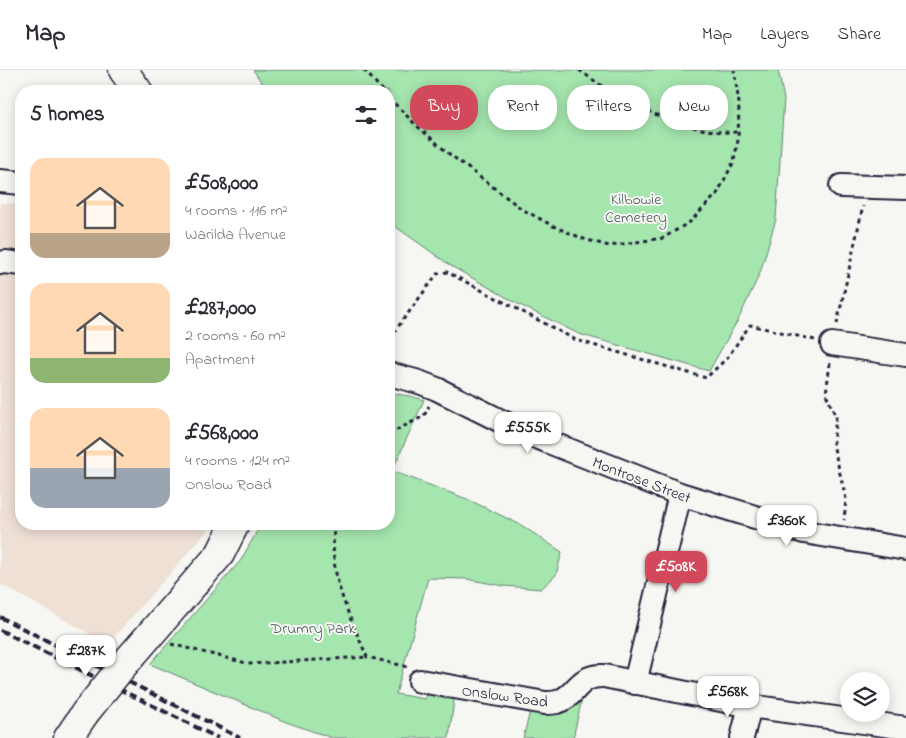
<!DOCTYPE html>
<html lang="en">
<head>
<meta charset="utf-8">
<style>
  :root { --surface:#fff; --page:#f2f2f3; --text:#2b2b33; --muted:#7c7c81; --line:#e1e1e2; --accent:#d1495b }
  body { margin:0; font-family:"Indie Flower",sans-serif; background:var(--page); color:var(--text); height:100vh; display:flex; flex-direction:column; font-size:19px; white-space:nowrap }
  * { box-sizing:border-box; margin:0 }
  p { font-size:16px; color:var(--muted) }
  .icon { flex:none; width:28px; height:28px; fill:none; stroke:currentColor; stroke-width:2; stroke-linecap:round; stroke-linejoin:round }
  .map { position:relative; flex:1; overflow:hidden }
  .sheet { position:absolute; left:15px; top:15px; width:380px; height:445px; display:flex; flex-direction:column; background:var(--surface); border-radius:20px; box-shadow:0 2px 12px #0003 }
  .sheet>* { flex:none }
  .hud { position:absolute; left:410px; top:15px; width:420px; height:45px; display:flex; gap:10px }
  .buttons { position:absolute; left:840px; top:602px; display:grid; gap:10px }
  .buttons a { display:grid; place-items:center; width:50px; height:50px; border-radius:50%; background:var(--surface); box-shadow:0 2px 12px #0003; font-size:25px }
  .price { position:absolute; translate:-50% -42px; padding:0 11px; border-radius:10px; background:#fff; color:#222; font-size:16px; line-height:32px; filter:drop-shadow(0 1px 2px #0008) }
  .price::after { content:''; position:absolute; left:50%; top:30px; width:15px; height:11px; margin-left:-8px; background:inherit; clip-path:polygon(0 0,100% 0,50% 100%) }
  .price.active { background:var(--accent); color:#fff }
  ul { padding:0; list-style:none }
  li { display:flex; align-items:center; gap:15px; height:125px; padding:0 15px }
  li span { display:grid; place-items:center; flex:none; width:140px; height:100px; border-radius:15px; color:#555 }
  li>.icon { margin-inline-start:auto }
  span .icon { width:60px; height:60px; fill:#fffc; stroke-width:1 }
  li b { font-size:21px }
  h2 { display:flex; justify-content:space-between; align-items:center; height:60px; padding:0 15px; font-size:21px }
  .tag { padding:0 18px; border-radius:20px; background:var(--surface); box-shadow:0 2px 12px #0003; font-size:18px; line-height:45px }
  .tag.active { background:var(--accent); color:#fff }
  header { display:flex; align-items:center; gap:30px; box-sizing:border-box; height:70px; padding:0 25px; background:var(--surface); border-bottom:1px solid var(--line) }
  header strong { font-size:24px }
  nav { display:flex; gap:28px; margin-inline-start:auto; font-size:18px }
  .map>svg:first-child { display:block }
</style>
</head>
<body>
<header>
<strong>Map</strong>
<nav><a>Map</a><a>Layers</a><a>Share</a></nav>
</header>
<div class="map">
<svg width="906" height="668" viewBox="0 0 906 668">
  <rect width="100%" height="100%" fill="#f6f6f2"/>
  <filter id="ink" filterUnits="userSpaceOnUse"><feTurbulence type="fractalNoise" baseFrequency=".02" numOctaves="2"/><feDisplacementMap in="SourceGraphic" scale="10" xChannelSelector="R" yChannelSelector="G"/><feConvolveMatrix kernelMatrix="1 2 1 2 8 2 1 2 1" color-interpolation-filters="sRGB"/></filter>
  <g filter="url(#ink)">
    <path fill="#efe0d6" d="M0,133L21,134V454H210L208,460L108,574L0,514Z"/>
    <path fill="#a5e5ae" stroke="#648474" d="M253,0H778L784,29L776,149L760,203L739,248L709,301L579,264L518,234L451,196L389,152V21H268Z
      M389,323L410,326L424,330L392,401L467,429L521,455L562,482L556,505L541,519L504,516L466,509L428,508L396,624L425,629L430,618L455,622L449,668H332L286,652L150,594L241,490L261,454H389Z
      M584,620L573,668H523L531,638Z"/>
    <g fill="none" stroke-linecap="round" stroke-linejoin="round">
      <g stroke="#22223b" stroke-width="26">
        <path id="street" d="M0,111L21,113
          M841,116L906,118
          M0,193L5,192L21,194
          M832,274L906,285
          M389,304L419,312L437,319L521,361L680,424L804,462L906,479
          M420,611L545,633C548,633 553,633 557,632C578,626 576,605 604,606L750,636L906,658
          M635,613L680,424
          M742,668L750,636"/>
      </g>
      <g stroke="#22223b" stroke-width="31">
        <path id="secondary" d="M123,0L138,21
          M121,598L220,484L235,454
          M68,668L85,643"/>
      </g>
      <path stroke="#22223b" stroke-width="3" stroke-dasharray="4 4" stroke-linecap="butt" d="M364,0L383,21
        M579,0C592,9 604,18 618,26C648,44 702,65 738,62
        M389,28L416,55L448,83L522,139L553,156L584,169L609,176L663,168L690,152L717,124L734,91L738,70L739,33L734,0
        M837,254L863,136
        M389,269L437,204L447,202L576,270L706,308L727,288L750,255L815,270
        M830,293L826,324L836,347L833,374L846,429L844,450
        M389,364L424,346L429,336
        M335,454C327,504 348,542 367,587L408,597
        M171,574L250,594L367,587"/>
      <use href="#street" stroke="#f6f6f2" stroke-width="22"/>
      <use href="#secondary" stroke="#f6f6f2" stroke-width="28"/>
      <path stroke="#22223b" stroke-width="4" stroke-dasharray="8 4" stroke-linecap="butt" d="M0,547L240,668
        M0,560L218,668"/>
      <g stroke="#22223b" stroke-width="31" stroke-linecap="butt">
        <path id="secondary-bridge" d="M85,643L121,598"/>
      </g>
      <use href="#secondary-bridge" stroke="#f6f6f2" stroke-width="28"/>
    </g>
  </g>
  <g text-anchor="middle" stroke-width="4" stroke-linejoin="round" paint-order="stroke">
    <g font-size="16" fill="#495c5e" stroke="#f6f6f2">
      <text x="636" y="134">Kilbowie<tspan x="636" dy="18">Cemetery</tspan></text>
      <text x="313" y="563">Drumry Park</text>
    </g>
    <g font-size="16" fill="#22223b" stroke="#f6f6f2">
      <text transform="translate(642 409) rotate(21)" y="6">Montrose Street</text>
      <text transform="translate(505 625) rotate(8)" y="6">Onslow Road</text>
    </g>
  </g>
</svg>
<div class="buttons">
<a><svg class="icon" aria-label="layers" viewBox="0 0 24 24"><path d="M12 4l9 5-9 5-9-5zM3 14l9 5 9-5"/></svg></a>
</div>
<b class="price" style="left:528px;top:384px">£555K</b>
<b class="price" style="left:787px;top:477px">£360K</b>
<b class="price active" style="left:676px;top:523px">£508K</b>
<b class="price" style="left:86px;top:607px">£287K</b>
<b class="price" style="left:728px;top:648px">£568K</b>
<div class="hud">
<a class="tag active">Buy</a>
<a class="tag">Rent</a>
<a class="tag">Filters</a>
<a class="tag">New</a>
</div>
<section class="sheet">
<h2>5 homes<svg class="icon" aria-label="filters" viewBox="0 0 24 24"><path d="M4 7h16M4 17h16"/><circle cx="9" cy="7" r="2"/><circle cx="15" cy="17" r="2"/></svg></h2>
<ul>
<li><span style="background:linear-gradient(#ffd9b3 75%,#b9a48a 0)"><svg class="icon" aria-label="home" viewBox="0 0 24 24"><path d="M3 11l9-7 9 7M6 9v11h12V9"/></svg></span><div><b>£508,000</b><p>4 rooms · 116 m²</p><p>Warilda Avenue</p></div></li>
<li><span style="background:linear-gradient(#ffd9b3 75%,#8fb573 0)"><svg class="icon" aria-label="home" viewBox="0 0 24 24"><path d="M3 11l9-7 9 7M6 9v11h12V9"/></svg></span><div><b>£287,000</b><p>2 rooms · 60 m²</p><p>Apartment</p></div></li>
<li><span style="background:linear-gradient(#ffd9b3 60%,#9aa5b1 0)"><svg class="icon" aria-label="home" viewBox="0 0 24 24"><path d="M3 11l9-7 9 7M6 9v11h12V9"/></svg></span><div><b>£568,000</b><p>4 rooms · 124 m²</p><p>Onslow Road</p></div></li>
</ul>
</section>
</div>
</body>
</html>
